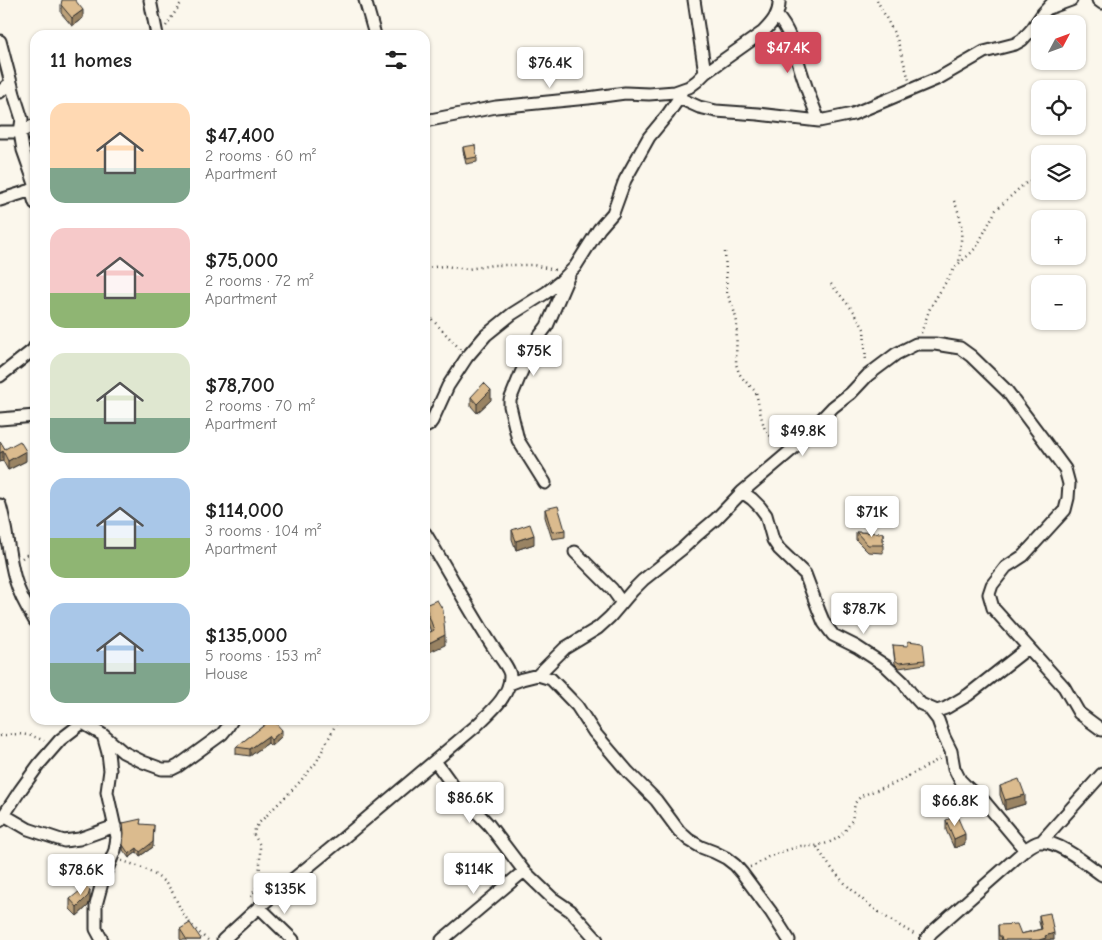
<!DOCTYPE html>
<html lang="en">
<head>
<meta charset="utf-8">
<style>
  :root { --surface:#fff; --page:#f2f2f2; --text:#222; --muted:#767676; --accent:#d1495b }
  body { margin:0; font-family:"Comic Neue",sans-serif; background:var(--page); color:var(--text); height:100vh; display:flex; flex-direction:column; font-size:19px; white-space:nowrap }
  * { box-sizing:border-box; margin:0 }
  p { font-size:16px; color:var(--muted) }
  .icon { flex:none; width:28px; height:28px; fill:none; stroke:currentColor; stroke-width:2; stroke-linecap:round; stroke-linejoin:round }
  .map { position:relative; flex:1; overflow:hidden }
  .details { position:absolute; left:30px; top:30px; width:400px; height:695px; display:flex; flex-direction:column; background:var(--surface); border-radius:15px; box-shadow:0 1px 4px #0004 }
  .details>* { flex:none }
  .needle { width:32px; rotate:49deg }
  .controls { position:absolute; left:1031px; top:15px; display:grid; gap:10px }
  .controls a { display:grid; place-items:center; width:55px; height:55px; border-radius:10px; background:var(--surface); box-shadow:0 1px 4px #0004; font-size:25px }
  .price { position:absolute; translate:-50% -42px; padding:0 11px; border-radius:5px; background:#fff; color:#222; font-size:16px; line-height:32px; filter:drop-shadow(0 1px 2px #0008) }
  .price::after { content:''; position:absolute; left:50%; top:30px; width:15px; height:11px; margin-left:-8px; background:inherit; clip-path:polygon(0 0,100% 0,50% 100%) }
  .price.current { background:var(--accent); color:#fff }
  ul { padding:0; list-style:none }
  li { display:flex; align-items:center; gap:15px; height:125px; padding:0 20px }
  li span { display:grid; place-items:center; flex:none; width:140px; height:100px; border-radius:15px; color:#555 }
  li>.icon { margin-inline-start:auto }
  span .icon { width:60px; height:60px; fill:#fffc; stroke-width:1 }
  li b { font-size:21px }
  h2 { display:flex; justify-content:space-between; align-items:center; height:60px; padding:0 20px; font-size:21px }
  .map>svg:first-child { display:block }
</style>
</head>
<body>
<div class="map">
<svg width="1102" height="940" viewBox="0 0 1102 940">
  <rect width="100%" height="100%" fill="#fbf7ec"/>
  <filter id="ink" filterUnits="userSpaceOnUse"><feTurbulence type="fractalNoise" baseFrequency=".02" numOctaves="2"/><feDisplacementMap in="SourceGraphic" scale="10" xChannelSelector="R" yChannelSelector="G"/><feConvolveMatrix kernelMatrix="1 2 1 2 8 2 1 2 1" color-interpolation-filters="sRGB"/></filter>
  <g filter="url(#ink)">
    <g fill="none" stroke-linecap="round" stroke-linejoin="round">
      <g stroke="#2b2b2b" stroke-width="15">
        <path id="minor" d="M150,0L157,35
          M365,0L375,35
          M694,0L705,73
          M1098,0L1102,3
          M1049,8L1071,0
          M777,16C793,34 796,58 804,80C808,94 814,107 819,121
          M0,41L14,94L22,119L20,132L23,150L35,184
          M0,92L11,82
          M679,98L699,107L716,111L758,114L819,121L853,114L939,78L984,52L1015,44L1022,40L1032,29L1043,13L1055,0
          M425,121L496,107L588,98L625,93L649,94L675,92L689,87L697,81L705,73L763,32C772,23 780,14 779,0
          M0,132H20L35,125
          M31,190L35,203
          M0,200L35,189
          M0,376L33,350L35,346
          M0,419L35,416
          M425,427L429,425L432,421L448,386L467,357L486,335L512,314L547,292L561,281L575,267L599,229L613,213L625,180L649,137L668,114L679,98L682,90
          M545,483L518,440L510,406V400L521,373L535,342L547,326L569,275
          M742,492L752,499L760,507L766,515L773,540L779,549L805,574L819,611L824,623L833,635L857,647L886,666L903,682L910,692L921,704L937,711L946,708L968,695L1028,648
          M0,505C7,529 8,554 15,579C19,594 27,608 35,621
          M575,552L612,589L622,603
          M538,675L565,648L598,628L610,617L633,590L643,580L682,549L697,535L716,519L742,492L795,447L833,407L851,393L868,375L896,354L916,344H935L960,348L971,356L1007,391L1043,439L1065,469L1069,484L1068,498L1065,510L1023,556L1006,567L992,585L989,594L993,608L1064,687L1079,713L1102,730
          M509,684L522,679L538,675L551,679L577,706L594,732L628,772L656,800L679,831L689,840L701,847L714,852L726,858L735,865L742,873L771,912L789,940
          M928,707L938,720L944,737L951,751L954,768L960,780L969,789L984,801L1025,850
          M83,723L103,735L123,752L143,762L162,769H172L178,766L222,734L227,728L232,720
          M435,761L456,790L489,825L524,871L552,898L571,911L597,940
          M4,815L28,829L64,841L79,839L115,826
          M0,821L19,792L40,763L54,747L60,740L86,720
          M1041,842L1102,774
          M259,907L293,940
          M102,940L96,929V905L103,879L115,850L117,837L107,792L110,770L108,753L103,735
          M223,940L259,907L341,840L476,726C489,713 510,697 510,676C510,669 499,656 495,650C470,612 449,572 425,533
          M442,940L524,871
          M926,940L931,933L1025,850C1029,847 1034,843 1039,842C1056,839 1088,865 1102,875"/>
      </g>
      <path stroke="#2b2b2b" stroke-width="2.5" stroke-dasharray="1 4" stroke-linecap="butt" d="M877,0L897,39L909,80
        M166,26L183,0
        M954,201C965,225 961,237 959,263
        M725,252L727,293L733,307L737,322L736,364L739,373L744,380L756,392L761,416L765,430L779,445
        M425,268L444,266L468,269L493,265H533L555,270
        M831,284L855,313L864,329L866,362
        M425,312L460,349
        M921,333L930,308L955,267L972,252L977,246L996,210L1023,185L1035,178
        M22,558L35,549
        M0,736C15,733 30,733 44,741
        M817,847C840,886 877,914 916,935
        M122,861C140,866 160,874 171,890C175,896 177,902 180,908C186,920 197,932 208,940
        M750,867L754,866L768,857L787,850L801,846H815L828,843L838,838L845,831L852,820L855,803L861,796L898,782L941,758
        M251,897L257,886L260,866V845L254,835L255,829L259,823L297,785L316,763L338,720"/>
      <use href="#minor" stroke="#fbf7ec" stroke-width="11"/>
    </g>
    <path fill="#bca17a" stroke="#2b2b2b" d="M61,5L83,18L72,26L61,13Z
      M463,147L477,157V162L466,164L463,151Z
      M471,397L491,400L477,413L471,406Z
      M0,441L5,449L26,461L8,470L3,461L0,462Z
      M545,509L565,530V537L552,539L545,517Z
      M512,530L534,544L516,550L512,539Z
      M856,532L883,533V553L868,552L856,540Z
      M425,605L445,645L431,632L425,615Z
      M893,645L925,660V664L899,668L895,664Z
      M271,720L282,736L271,746L268,743L250,756L236,754V747Z
      M1000,786L1025,804L1005,810L1000,795Z
      M946,820L965,844L954,848L946,830Z
      M123,823L141,824L153,847L140,856L137,852L129,858L123,850L124,836Z
      M70,899L90,900L88,906L77,916L70,909Z
      M1039,915L1054,940H998V925L1021,934L1041,929L1039,922Z
      M180,929L201,940H181L180,939Z"/>
    <path fill="#998363" stroke="#2b2b2b" d="M83,10V18L72,26V18Z
      M491,390V400L477,413V404Z
      M3,451V461L0,462V453Z
      M26,451V461L8,470V461Z
      M534,535V544L516,550V541Z
      M445,635V645L425,654V645Z
      M282,730V736L271,746V740Z
      M268,736V743L250,756V749Z
      M1025,795V804L1005,810V800Z
      M154,825L153,847L140,856V852Z
      M965,834V844L954,848V839Z
      M137,848V852L129,858V854Z
      M90,890V900L88,906L77,916V907Z
      M1054,933V940H1039L1045,936Z"/>
    <path fill="#dbbb8e" stroke="#2b2b2b" d="M62,0H75L83,10L72,18L61,5Z
      M475,145L477,157L466,159L463,147Z
      M484,383L491,390L477,404L471,397Z
      M0,441L5,449L20,441L26,451L8,461L3,451L0,453Z
      M558,506L565,530L552,532L545,509Z
      M530,524L534,535L516,541L512,530Z
      M856,532L883,533V545H868Z
      M437,600L443,610L445,635L425,645V635L434,630L425,605Z
      M908,641L923,643L925,660L899,663L895,660L893,645L908,646Z
      M271,720H273L282,730L271,740L268,736L250,749L236,747Z
      M1019,779L1025,795L1005,800L1000,786Z
      M957,816L965,834L954,839L946,820Z
      M141,819L140,824L154,825L153,842L140,852L137,848L129,854L123,845L124,833L123,823Z
      M86,886L90,890L88,896L77,907L70,899Z
      M1050,913L1054,933L1045,936L1046,938L1039,940H1002L1001,936H999L998,925L1017,924L1021,934L1042,929L1039,915Z
      M190,923L201,939L200,940H187L180,929Z"/>
  </g>
</svg>
<div class="controls">
<a><svg class="needle" viewBox="-14 -14 28 28"><path d="M0-13l5 13h-10z" fill="#e53935"/><path d="M0 13l5-13h-10z" fill="#767676"/></svg></a>
<a><svg class="icon" aria-label="locate" viewBox="0 0 24 24"><circle cx="12" cy="12" r="6"/><path d="M12 2v4M12 18v4M2 12h4M18 12h4"/></svg></a>
<a><svg class="icon" aria-label="layers" viewBox="0 0 24 24"><path d="M12 4l9 5-9 5-9-5zM3 14l9 5 9-5"/></svg></a>
<a>+</a>
<a>−</a>
</div>
<b class="price current" style="left:788px;top:74px">$47.4K</b>
<b class="price" style="left:550px;top:89px">$76.4K</b>
<b class="price" style="left:534px;top:377px">$75K</b>
<b class="price" style="left:803px;top:457px">$49.8K</b>
<b class="price" style="left:872px;top:538px">$71K</b>
<b class="price" style="left:864px;top:635px">$78.7K</b>
<b class="price" style="left:470px;top:824px">$86.6K</b>
<b class="price" style="left:955px;top:827px">$66.8K</b>
<b class="price" style="left:474px;top:895px">$114K</b>
<b class="price" style="left:81px;top:896px">$78.6K</b>
<b class="price" style="left:285px;top:915px">$135K</b>
<section class="details">
<h2>11 homes<svg class="icon" aria-label="filters" viewBox="0 0 24 24"><path d="M4 7h16M4 17h16"/><circle cx="9" cy="7" r="2"/><circle cx="15" cy="17" r="2"/></svg></h2>
<ul>
<li><span style="background:linear-gradient(#ffd9b3 65%,#7fa58c 0)"><svg class="icon" aria-label="home" viewBox="0 0 24 24"><path d="M3 11l9-7 9 7M6 9v11h12V9"/></svg></span><div><b>$47,400</b><p>2 rooms · 60 m²</p><p>Apartment</p></div></li>
<li><span style="background:linear-gradient(#f6c9c9 65%,#8fb573 0)"><svg class="icon" aria-label="home" viewBox="0 0 24 24"><path d="M3 11l9-7 9 7M6 9v11h12V9"/></svg></span><div><b>$75,000</b><p>2 rooms · 72 m²</p><p>Apartment</p></div></li>
<li><span style="background:linear-gradient(#dfe7d0 65%,#7fa58c 0)"><svg class="icon" aria-label="home" viewBox="0 0 24 24"><path d="M3 11l9-7 9 7M6 9v11h12V9"/></svg></span><div><b>$78,700</b><p>2 rooms · 70 m²</p><p>Apartment</p></div></li>
<li><span style="background:linear-gradient(#a9c7e8 60%,#8fb573 0)"><svg class="icon" aria-label="home" viewBox="0 0 24 24"><path d="M3 11l9-7 9 7M6 9v11h12V9"/></svg></span><div><b>$114,000</b><p>3 rooms · 104 m²</p><p>Apartment</p></div></li>
<li><span style="background:linear-gradient(#a9c7e8 60%,#7fa58c 0)"><svg class="icon" aria-label="home" viewBox="0 0 24 24"><path d="M3 11l9-7 9 7M6 9v11h12V9"/></svg></span><div><b>$135,000</b><p>5 rooms · 153 m²</p><p>House</p></div></li>
</ul>
</section>
</div>
</body>
</html>
